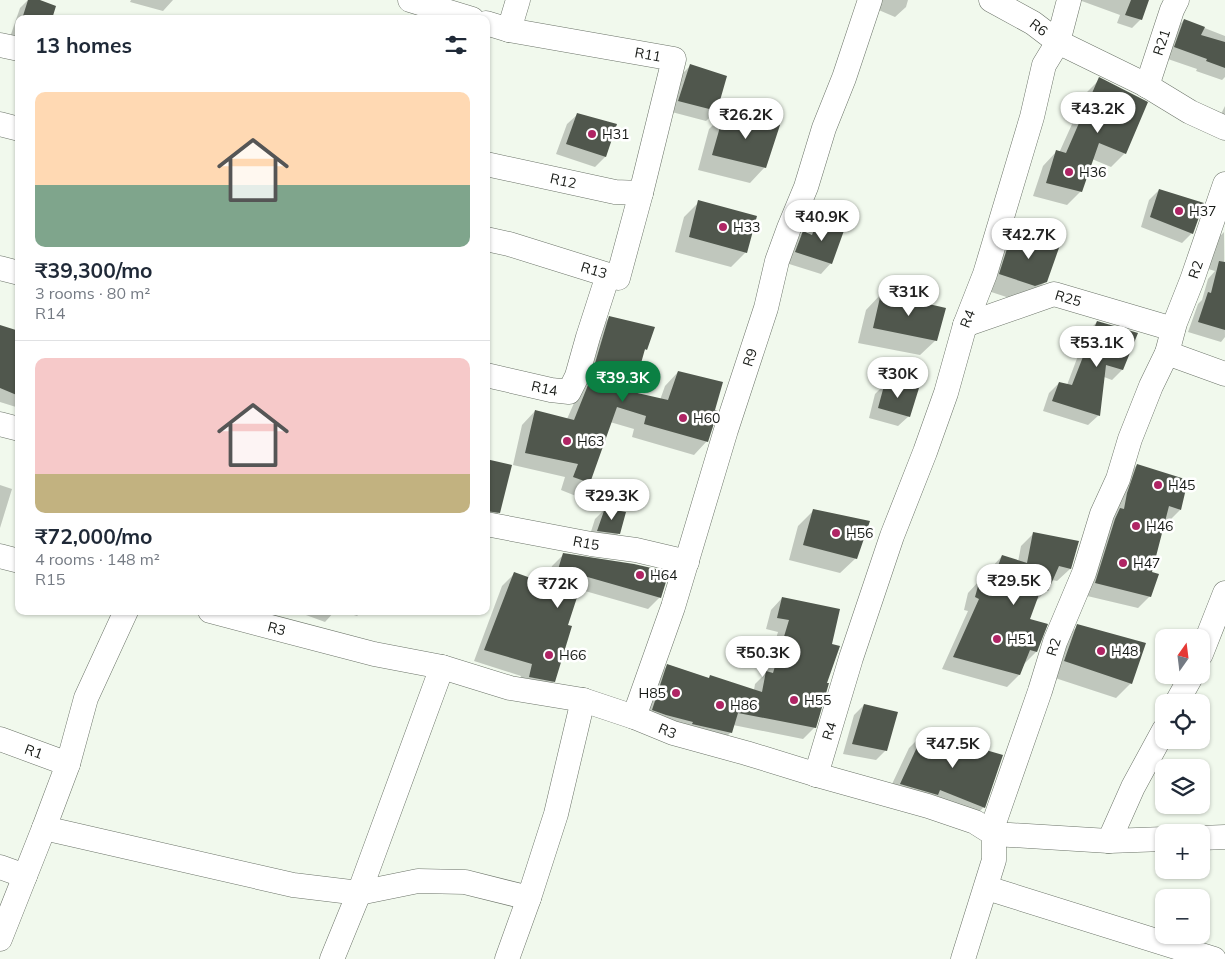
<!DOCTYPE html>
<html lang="en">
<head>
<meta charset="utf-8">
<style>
  :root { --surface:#fff; --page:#f2f2f3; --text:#1f2937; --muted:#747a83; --line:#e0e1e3; --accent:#0b8043 }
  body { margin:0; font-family:Mulish,sans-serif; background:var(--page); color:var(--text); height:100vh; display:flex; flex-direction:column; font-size:19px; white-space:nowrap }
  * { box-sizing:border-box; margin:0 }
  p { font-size:16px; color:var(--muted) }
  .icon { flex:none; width:28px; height:28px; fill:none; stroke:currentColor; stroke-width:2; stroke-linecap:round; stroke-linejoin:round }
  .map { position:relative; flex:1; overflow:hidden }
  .sheet { position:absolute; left:15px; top:15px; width:475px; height:600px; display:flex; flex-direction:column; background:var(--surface); border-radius:10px; box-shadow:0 1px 4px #0004 }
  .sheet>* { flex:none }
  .needle { width:32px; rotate:14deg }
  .tools { position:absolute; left:1155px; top:629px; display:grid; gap:10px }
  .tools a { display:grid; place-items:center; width:55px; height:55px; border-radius:10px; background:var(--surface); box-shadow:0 1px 4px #0004; font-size:25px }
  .price { position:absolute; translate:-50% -42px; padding:0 11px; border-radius:18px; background:#fff; color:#222; font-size:16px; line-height:32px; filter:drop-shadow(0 1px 2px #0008) }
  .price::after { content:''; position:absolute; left:50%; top:30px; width:15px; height:11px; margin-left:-8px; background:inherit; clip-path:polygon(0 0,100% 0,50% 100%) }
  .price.on { background:var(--accent); color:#fff }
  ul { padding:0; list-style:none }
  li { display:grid; align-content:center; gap:10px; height:265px; padding:0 20px }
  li+li { border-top:1px solid var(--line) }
  li span { display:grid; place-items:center; height:155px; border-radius:10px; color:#555 }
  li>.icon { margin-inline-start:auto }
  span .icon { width:90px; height:90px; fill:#fffc; stroke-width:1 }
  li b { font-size:21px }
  h2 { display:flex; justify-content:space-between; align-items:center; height:60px; padding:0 20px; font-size:21px }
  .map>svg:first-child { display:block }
</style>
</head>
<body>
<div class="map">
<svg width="1225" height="959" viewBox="0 0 1225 959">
  <rect width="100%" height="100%" fill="#f1f9ed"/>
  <path fill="#0003" d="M28,0H36L50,19H19V42L9,40L20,8Z
    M131,0H173L163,11L130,2Z
    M872,0H908L906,7L895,17L874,8Z
    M1079,0H1148L1141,19L1132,28L1117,23L1120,15Z
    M1184,20L1225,36V77L1222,80L1196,71L1197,69L1165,58L1174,30Z
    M690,66L716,111L706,121L668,111L680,76Z
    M1100,79L1125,153L1111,167L1092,159L1081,191L1067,205L1033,196L1043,166L1056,152L1059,153L1086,93Z
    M1225,106V128L1217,122Z
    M578,114L616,125L605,157L595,167L556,154L567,124Z
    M724,114L765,167L750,183L698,170L709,129Z
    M1159,190L1192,233L1182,243L1141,227L1149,200Z
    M699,202L746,252L731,267L675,252L684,217Z
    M831,221V263L821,274L786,263L793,242L803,232L807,234L816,225L825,227Z
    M1224,232L1225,337L1221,342L1188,332L1198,304L1202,300L1208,279L1215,271L1205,268L1214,242Z
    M1012,234L1046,281L1030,297L1019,301L985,290L997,249Z
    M881,294L936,340L920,355L858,343L866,310Z
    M610,317L646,349L643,352L632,393L660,400L665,386L678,372L707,441L694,455L632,437L634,429L610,422L589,483L576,496L561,490L565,477L513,465L522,425L535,411L567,419L578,394L597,330Z
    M1097,322L1136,334L1122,370L1112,380L1104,377L1099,415L1088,425L1043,411L1049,393L1059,383L1067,385L1087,332Z
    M0,326L19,349V405L16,407L0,402Z
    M885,384L909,416L898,426L869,418L875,394Z
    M486,460L499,512L489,522L486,521Z
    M1137,465L1180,510L1168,522L1164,520L1151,573L1150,596L1138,608L1083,595L1125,477Z
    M0,485L12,489L0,528Z
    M605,509L619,533L609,544L588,541L595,519Z
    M813,511L856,558L840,573L789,560L798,526Z
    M1033,534L1078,542L1070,569L1057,581L1052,580L1047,590L1035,602L1028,620L1036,652L1024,664L1019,675L1007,687L942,669L968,611L964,610L968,593L980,580L985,581L990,569L1002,556L1018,562L1021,546Z
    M564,554L660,597L648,609L578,589L567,625L554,681L542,693L518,688L521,676L474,661L502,586L514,574L546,585L552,566Z
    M782,598L825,684L815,727L803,739L733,725L731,732L719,744L641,721L656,677L668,665L708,679L754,690L755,684L765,674L778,632L766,629L771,610Z
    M236,611H270L260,620Z
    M295,611H335L325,622Z
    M341,611H362L357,616Z
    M1078,626L1131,683L1116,698L1049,676L1062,641Z
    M864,705L886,750L876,760L843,754L854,715Z
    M924,733L984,807L968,822L885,799L909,748Z"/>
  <path fill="#50574d" d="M28,0H40L56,6L52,19H22Z
    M1131,0H1149L1142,20L1125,15Z
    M1184,19L1205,27L1201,35L1225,42V68L1206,61L1207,59L1174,47Z
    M690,64L727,76L717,111L678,101Z
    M1099,77L1148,102L1126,154L1099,143L1082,192L1046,183L1056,150L1066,153Z
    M577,113L617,124L606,157L566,144Z
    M724,113L780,125L766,168L712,155Z
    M1159,189L1204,203L1193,234L1150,217Z
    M698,200L757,216L747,253L689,237Z
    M831,220L846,225L832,264L795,252L803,231L812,235L816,224L828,227Z
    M1012,233L1060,245L1047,282L1035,286L999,274Z
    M1219,261L1225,262V330L1198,322L1208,292L1211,293Z
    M881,293L946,308L937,341L873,328Z
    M609,316L655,327L647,350L645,349L633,392L668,400L678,371L723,382L715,410L718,411L708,442L644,424L646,416L617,407L590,483L573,477L578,464L525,453L535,410L574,420L590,380Z
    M1097,321L1138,333L1123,370L1106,365L1100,416L1052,401L1059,382L1072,385Z
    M0,325L19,331V396L0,388Z
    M885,382L919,388L910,417L878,408Z
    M486,459L512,465L500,513L486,511Z
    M1137,464L1188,480L1181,510L1169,506L1152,572L1159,574L1151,597L1095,583L1115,519L1120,508L1124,509L1127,493Z
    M605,508L626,512L620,534L597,531Z
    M813,509L870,521L857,559L803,545Z
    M1033,532L1079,541L1071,569L1059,566L1048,591L1041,589L1030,619L1048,624L1037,652L1030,650L1020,675L953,657L979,599L975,597L980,579L992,582L1002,555L1027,563Z
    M563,553L634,564L669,572L661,598L584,576L568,625L572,626L555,682L529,677L532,664L484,650L514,572L553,586Z
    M782,597L840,609L832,644L840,646L827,683H829L816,728L738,713L732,733L692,724L693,722L666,715L652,710L667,664L709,678L710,675L762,692L766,671L773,673L789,620L777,618Z
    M1077,624L1146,643L1132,684L1064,661Z
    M864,704L898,712L887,751L852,744Z
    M924,732L1003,755L985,808L940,790L938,795L900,784Z"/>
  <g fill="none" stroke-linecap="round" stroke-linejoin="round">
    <g stroke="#6b7368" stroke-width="25">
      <g id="street">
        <path d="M410,0L472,19"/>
        <path id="s1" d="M991,0L1033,23L1058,42L1069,0"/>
        <path id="s2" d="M486,23L509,30L674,59L641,193L618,278L509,244L486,239"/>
        <path d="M509,30L518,0"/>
        <path d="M0,45L19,49"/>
        <path id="s3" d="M1147,86L1172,10L1177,0"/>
        <path d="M0,124L19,129"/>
        <path id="s4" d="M486,164L615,192L641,193"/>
        <path d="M0,268L19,273"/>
        <path id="s5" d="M965,325L1054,294L1173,329"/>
        <path d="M1167,353L1225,374"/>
        <path id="s6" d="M486,375L551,390L569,392L577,376L588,337L608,275"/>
        <path d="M0,424L19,429"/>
        <path id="s7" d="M486,524L591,544L636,550L687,562"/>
        <path d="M0,556L19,561"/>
        <path d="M126,611L86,698L68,764L44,828L293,885L359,893L418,881L465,882L529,898L556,814L583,700"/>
        <path id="s8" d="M210,611L374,654L442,667L510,688L583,700L634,717L673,733L746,753L824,777L928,806L975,822L994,834V860L963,959"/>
        <path d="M1201,654L1225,593"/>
        <path d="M1177,702L1192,675"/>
        <path id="s9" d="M634,717L673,607L726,430L766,308L777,261L789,228L806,187L824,128L844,78L870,0"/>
        <path id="s10" d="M1164,730L1133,787L1109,841L994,834V823L1040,691L1055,642L1084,573L1102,514L1118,479L1130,439L1151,386L1167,353L1175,323L1192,280L1225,184"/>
        <path id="s11" d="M0,739L68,764"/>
        <path id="s12" d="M816,775L851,658L892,536L925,452L946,393L965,325L985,274L1032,117L1044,65L1058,42L1144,84L1190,112L1225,128"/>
        <path d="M1201,838L1225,837"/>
        <path d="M1109,841L1164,839"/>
        <path d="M0,867L25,876"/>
        <path d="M987,888L1214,959"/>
        <path d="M0,939L44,828"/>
        <path d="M332,959L359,893L442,667"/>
        <path d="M507,959L529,898"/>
      </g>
    </g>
    <use href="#street" stroke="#fff" stroke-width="24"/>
  </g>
  <g fill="#af2464" stroke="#fff" stroke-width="2">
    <circle cx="592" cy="134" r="5"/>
    <circle cx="1069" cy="172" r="5"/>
    <circle cx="1179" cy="211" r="5"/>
    <circle cx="723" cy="227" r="5"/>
    <circle cx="683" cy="418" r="5"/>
    <circle cx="567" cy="441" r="5"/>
    <circle cx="1158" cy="485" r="5"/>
    <circle cx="1136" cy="526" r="5"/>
    <circle cx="836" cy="533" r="5"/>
    <circle cx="1123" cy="563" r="5"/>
    <circle cx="640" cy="575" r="5"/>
    <circle cx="997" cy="639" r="5"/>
    <circle cx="1101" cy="651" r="5"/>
    <circle cx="549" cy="655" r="5"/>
    <circle cx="676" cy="693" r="5"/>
    <circle cx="794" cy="700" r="5"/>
    <circle cx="720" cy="705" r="5"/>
  </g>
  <g text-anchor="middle" stroke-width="5" stroke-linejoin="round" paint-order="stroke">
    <g font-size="14" fill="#171a16" stroke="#fff">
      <text dy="5" stroke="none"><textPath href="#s1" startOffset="55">R6</textPath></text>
      <text dy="5" stroke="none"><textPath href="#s3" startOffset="46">R21</textPath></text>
      <text dy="5" stroke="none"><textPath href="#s2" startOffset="165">R11</textPath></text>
      <text dy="5" stroke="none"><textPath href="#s4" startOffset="79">R12</textPath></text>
      <text dy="5" stroke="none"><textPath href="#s10" startOffset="840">R2</textPath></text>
      <text transform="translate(594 270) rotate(17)" y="5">R13</text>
      <text dy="5" stroke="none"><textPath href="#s5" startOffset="109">R25</textPath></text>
      <text dy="5" stroke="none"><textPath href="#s12" startOffset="481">R4</textPath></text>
      <text dy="5" stroke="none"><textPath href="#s9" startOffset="378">R9</textPath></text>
      <text dy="5" stroke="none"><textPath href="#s6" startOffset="60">R14</textPath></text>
      <text dy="5" stroke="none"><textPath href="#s7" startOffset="102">R15</textPath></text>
      <text dy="5" stroke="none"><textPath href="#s8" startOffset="69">R3</textPath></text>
      <text dy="5" stroke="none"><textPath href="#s10" startOffset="436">R2</textPath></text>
      <text dy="5" stroke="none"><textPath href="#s8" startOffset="474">R3</textPath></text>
      <text dy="5" stroke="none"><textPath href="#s12" startOffset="46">R4</textPath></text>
      <text dy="5" stroke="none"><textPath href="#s11" startOffset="36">R1</textPath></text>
    </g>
    <g font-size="14" fill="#171a16" stroke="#fff" text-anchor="start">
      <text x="602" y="139">H31</text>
      <text x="1079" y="177">H36</text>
      <text x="1189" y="216">H37</text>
      <text x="733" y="232">H33</text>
      <text x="693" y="423">H60</text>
      <text x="577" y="446">H63</text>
      <text x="1168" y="490">H45</text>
      <text x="1146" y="531">H46</text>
      <text x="846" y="538">H56</text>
      <text x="1133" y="568">H47</text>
      <text x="650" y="580">H64</text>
      <text x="1007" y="644">H51</text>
      <text x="1111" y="656">H48</text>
      <text x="559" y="660">H66</text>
      <text x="666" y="698" text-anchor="end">H85</text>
      <text x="804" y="705">H55</text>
      <text x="730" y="710">H86</text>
    </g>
  </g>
</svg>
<div class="tools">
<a><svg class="needle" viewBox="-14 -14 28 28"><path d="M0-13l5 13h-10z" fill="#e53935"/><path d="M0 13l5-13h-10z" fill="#747a83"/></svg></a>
<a><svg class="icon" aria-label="locate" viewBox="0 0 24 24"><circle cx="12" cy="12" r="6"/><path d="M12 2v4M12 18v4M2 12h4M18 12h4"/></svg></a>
<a><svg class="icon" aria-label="layers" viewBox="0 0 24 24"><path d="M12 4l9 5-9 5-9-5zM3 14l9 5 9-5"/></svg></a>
<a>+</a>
<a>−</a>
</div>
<b class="price" style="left:1098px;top:134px">₹43.2K</b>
<b class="price" style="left:746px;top:140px">₹26.2K</b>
<b class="price" style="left:822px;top:242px">₹40.9K</b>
<b class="price" style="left:1029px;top:260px">₹42.7K</b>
<b class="price" style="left:909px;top:317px">₹31K</b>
<b class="price" style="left:1097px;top:368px">₹53.1K</b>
<b class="price" style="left:898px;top:399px">₹30K</b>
<b class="price on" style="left:623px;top:403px">₹39.3K</b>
<b class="price" style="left:612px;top:521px">₹29.3K</b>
<b class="price" style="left:1014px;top:606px">₹29.5K</b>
<b class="price" style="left:558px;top:609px">₹72K</b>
<b class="price" style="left:763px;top:678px">₹50.3K</b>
<b class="price" style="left:953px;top:769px">₹47.5K</b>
<section class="sheet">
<h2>13 homes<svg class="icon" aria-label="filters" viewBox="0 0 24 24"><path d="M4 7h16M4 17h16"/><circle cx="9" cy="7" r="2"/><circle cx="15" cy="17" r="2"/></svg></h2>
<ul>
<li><span style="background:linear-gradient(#ffd9b3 60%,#7fa58c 0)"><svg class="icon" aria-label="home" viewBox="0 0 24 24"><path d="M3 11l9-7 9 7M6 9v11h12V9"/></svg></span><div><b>₹39,300/mo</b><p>3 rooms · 80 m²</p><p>R14</p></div></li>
<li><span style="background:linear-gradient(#f6c9c9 75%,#c2b280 0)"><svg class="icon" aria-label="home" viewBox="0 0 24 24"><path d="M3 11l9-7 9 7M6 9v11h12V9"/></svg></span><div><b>₹72,000/mo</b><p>4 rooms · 148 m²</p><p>R15</p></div></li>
</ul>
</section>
</div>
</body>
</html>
